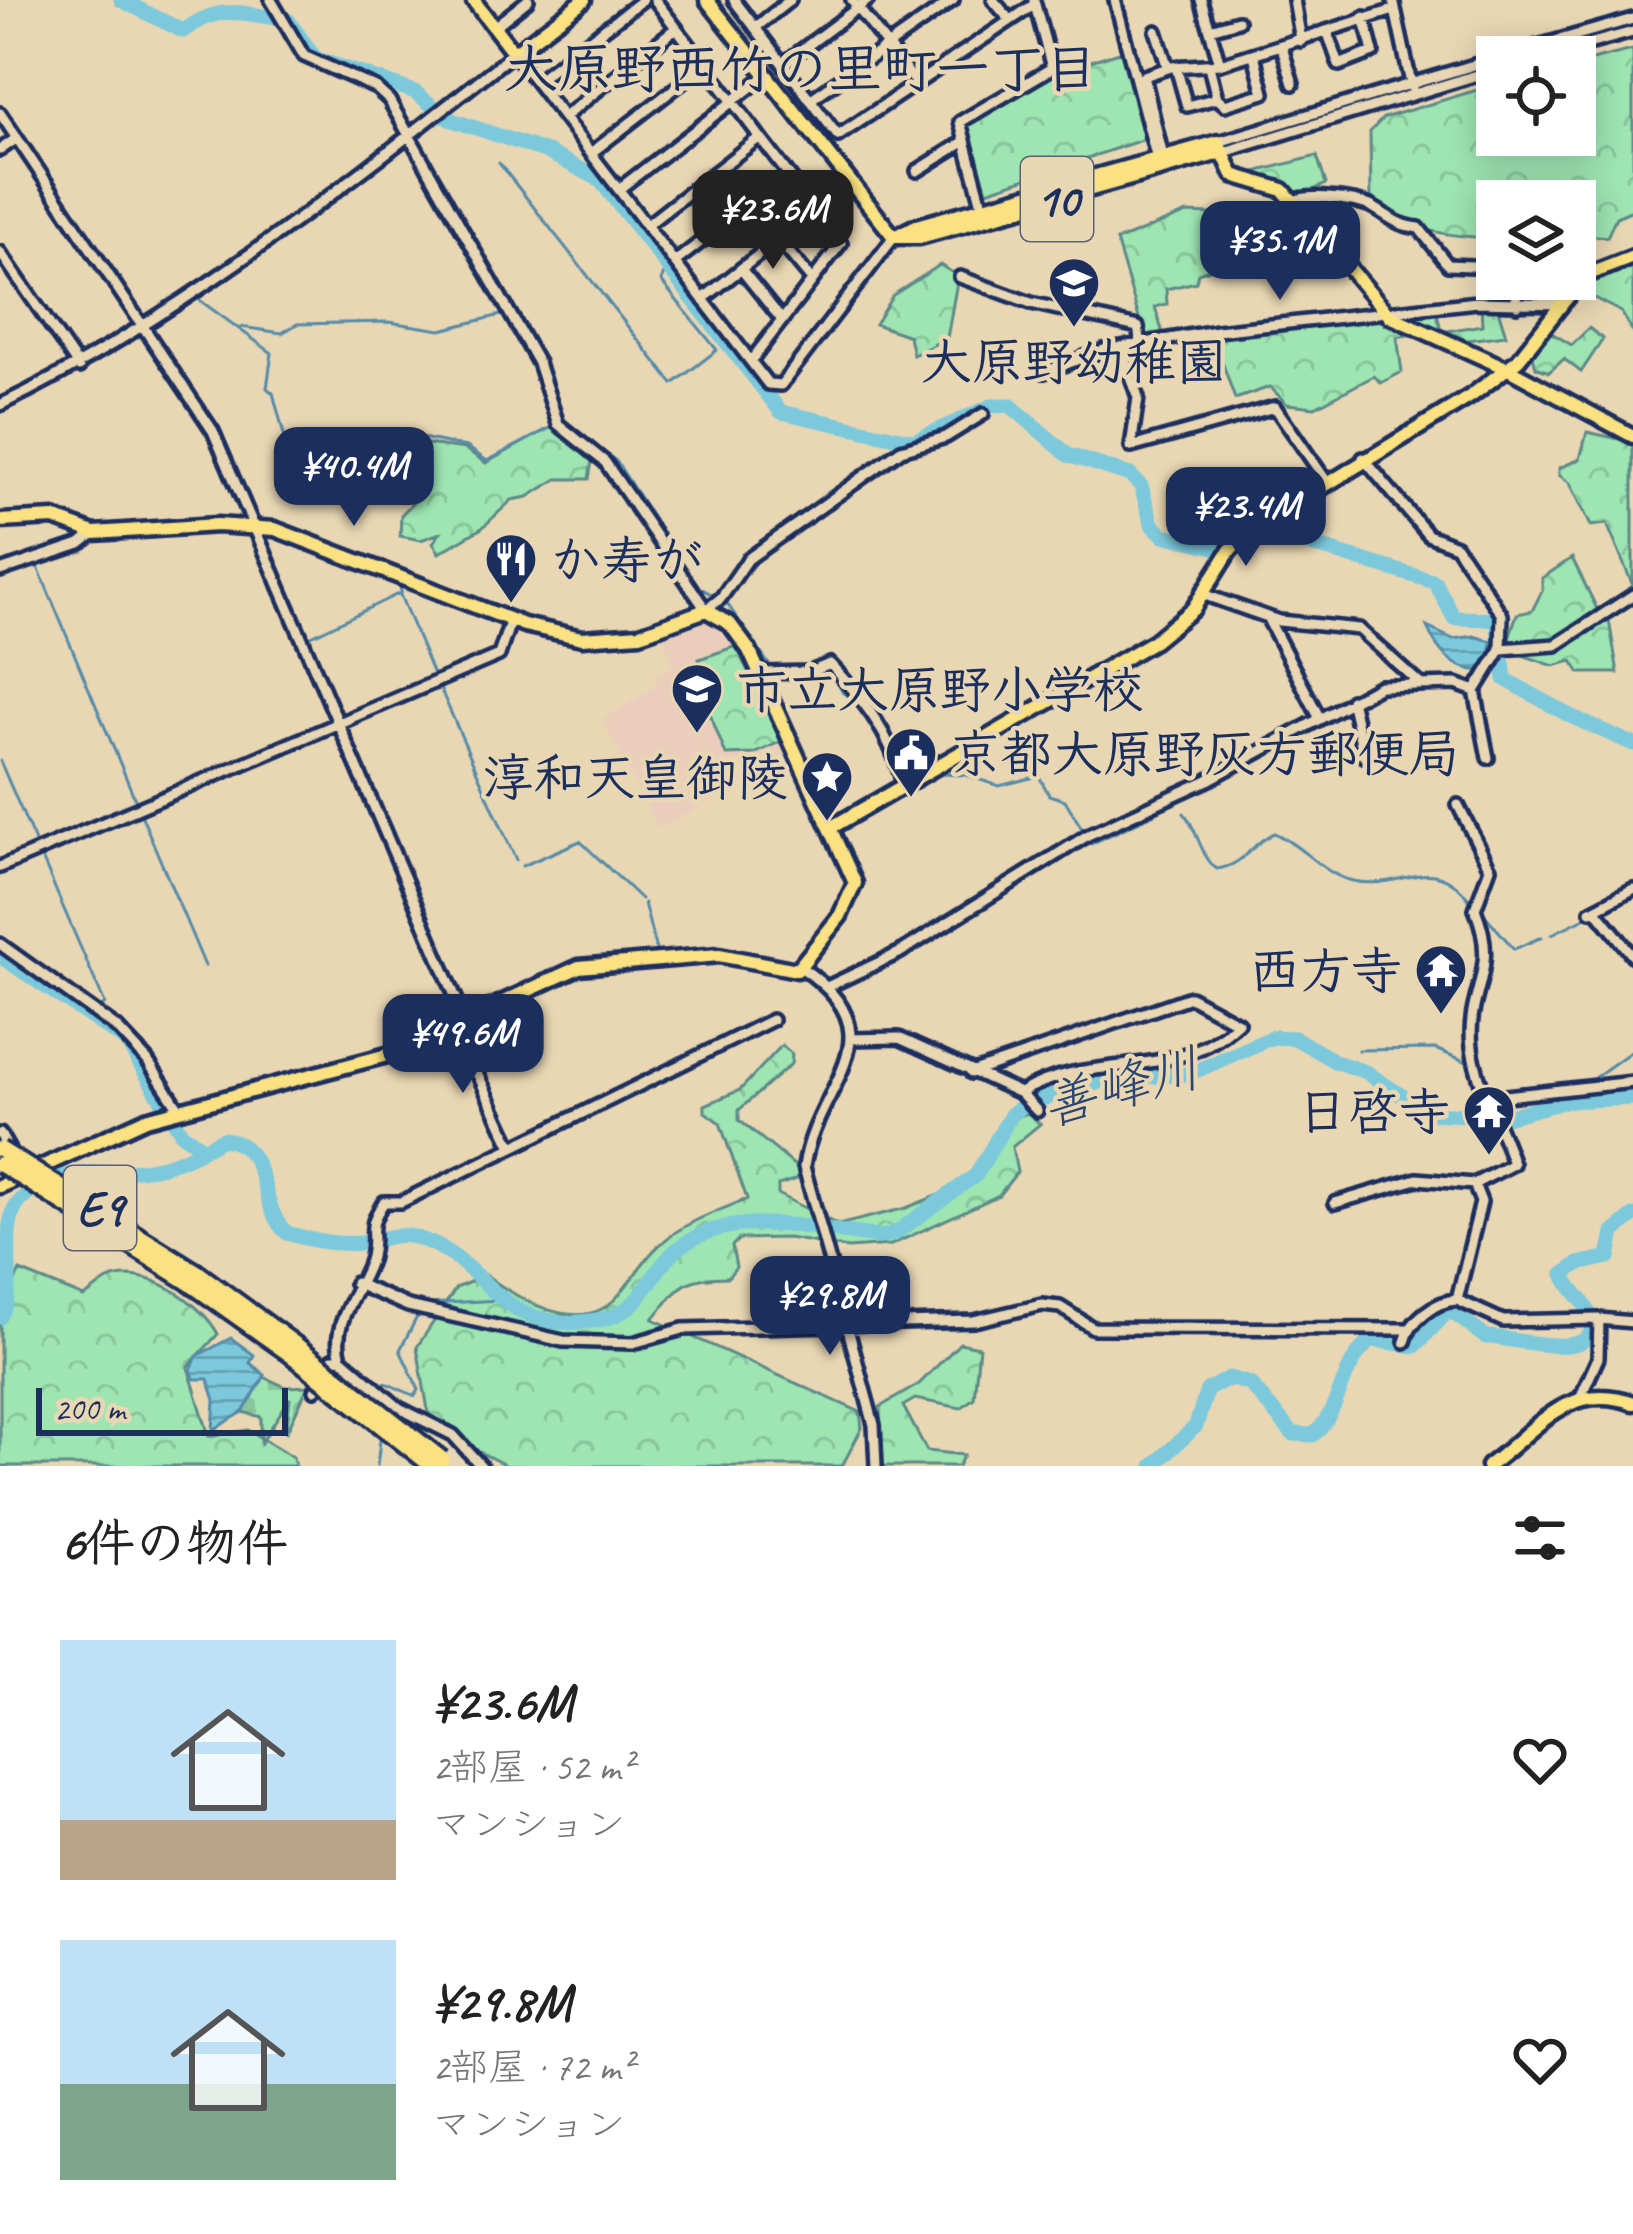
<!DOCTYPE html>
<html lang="ja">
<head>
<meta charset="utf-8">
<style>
  :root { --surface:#fff; --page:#f2f2f2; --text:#222; --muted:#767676; --accent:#1b2f5e }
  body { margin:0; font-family:Caveat,"Klee One",sans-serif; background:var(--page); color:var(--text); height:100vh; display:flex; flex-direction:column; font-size:45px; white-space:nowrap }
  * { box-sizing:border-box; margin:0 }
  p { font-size:39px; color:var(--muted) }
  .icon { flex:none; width:66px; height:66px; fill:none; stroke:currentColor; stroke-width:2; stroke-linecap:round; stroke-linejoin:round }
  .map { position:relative; height:1466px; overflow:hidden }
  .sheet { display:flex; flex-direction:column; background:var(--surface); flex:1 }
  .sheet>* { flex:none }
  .fabs { position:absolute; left:1476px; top:36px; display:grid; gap:24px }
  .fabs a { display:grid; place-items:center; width:120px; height:120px; border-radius:0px; background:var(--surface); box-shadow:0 6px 30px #0003; font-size:60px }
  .scale { position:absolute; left:36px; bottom:30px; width:252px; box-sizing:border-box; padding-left:12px; border:6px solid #1b2f5e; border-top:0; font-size:33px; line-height:42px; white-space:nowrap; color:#1b2f5e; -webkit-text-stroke:9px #e9d7b4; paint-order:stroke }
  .price { position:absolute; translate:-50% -102px; padding:0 27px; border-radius:24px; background:var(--accent); color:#fff; font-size:39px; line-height:78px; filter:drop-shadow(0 3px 6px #0008) }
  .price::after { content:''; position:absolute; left:50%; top:72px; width:36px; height:27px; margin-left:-18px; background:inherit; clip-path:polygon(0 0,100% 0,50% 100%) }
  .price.selected { background:#222; color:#fff }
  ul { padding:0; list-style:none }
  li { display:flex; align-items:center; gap:36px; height:300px; padding:0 60px }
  li span { display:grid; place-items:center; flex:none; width:336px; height:240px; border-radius:0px; color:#555 }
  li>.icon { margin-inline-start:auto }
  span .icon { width:144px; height:144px; fill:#fffc; stroke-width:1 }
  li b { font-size:51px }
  h2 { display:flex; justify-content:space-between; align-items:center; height:144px; padding:0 60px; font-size:51px }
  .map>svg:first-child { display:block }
</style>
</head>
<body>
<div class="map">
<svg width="1633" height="1466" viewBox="0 0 1633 1466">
  <defs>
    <pattern id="forest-crowns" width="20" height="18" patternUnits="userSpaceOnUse" patternTransform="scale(3)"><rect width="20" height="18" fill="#9ee5b2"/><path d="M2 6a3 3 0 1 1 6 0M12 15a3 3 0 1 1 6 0" fill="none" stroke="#88c59c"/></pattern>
    <pattern id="cemetery-stones" width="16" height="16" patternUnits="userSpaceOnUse" patternTransform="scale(3)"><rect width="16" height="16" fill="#9ee5b2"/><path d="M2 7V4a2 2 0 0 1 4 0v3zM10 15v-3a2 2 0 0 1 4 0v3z" fill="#88c59c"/></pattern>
    <pattern id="water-rules" width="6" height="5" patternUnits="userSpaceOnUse" patternTransform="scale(3)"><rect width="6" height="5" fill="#7cc9db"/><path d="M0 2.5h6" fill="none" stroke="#65a4b5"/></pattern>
  </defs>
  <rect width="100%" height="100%" fill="#e9d7b4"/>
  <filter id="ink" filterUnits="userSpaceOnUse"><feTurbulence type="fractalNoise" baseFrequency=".00833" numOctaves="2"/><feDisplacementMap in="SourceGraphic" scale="24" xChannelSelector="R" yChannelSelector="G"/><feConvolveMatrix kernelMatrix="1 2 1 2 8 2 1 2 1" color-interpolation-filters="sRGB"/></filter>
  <g filter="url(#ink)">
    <path fill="#eacdbb" d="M710,621L733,633L741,644L791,752L748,770L742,760L720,769L729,792L658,829L602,719L657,685L654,674L674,666L661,633Z"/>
    <path fill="url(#forest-crowns)" stroke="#5c8a88" stroke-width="3" d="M1633,50V210L1616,217L1607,237L1575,234V201H1497V238C1449,237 1407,231 1371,201L1370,132L1383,118L1497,84V135H1575V64Z
      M1123,51L1145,139L987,191L967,124L1054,72Z
      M1317,156L1326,184L1296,198L1251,173Z
      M1187,213L1210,214L1229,262L1198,273L1196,282L1166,289L1167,304L1155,307L1163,334L1145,338L1116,241Z
      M1633,261V332L1621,312L1581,291L1610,268Z
      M940,265L958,276L947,338L913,355L909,336L875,324L893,295Z
      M1481,304L1497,306L1506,335L1452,342L1394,313L1436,309L1441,330L1447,331L1482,325Z
      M1380,317L1408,335L1397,337L1402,372L1381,383L1374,376L1315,407L1287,404L1270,387L1235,399L1214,338Z
      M1589,328L1603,339L1581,372L1564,359L1549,372L1536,367L1532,352L1548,331L1572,345Z
      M551,427L592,461L589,479H557L528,497L512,500L482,528L439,553L433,543L440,533L421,540L400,536L401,515L426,489L412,442L465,449L486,463Z
      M1587,432L1633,442V586L1607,524L1591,526L1570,483L1559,475V468L1580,459Z
      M1572,558L1599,613L1609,620L1618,673H1580L1572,661L1554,666L1505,649L1517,614L1532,611L1542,591V578Z
      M736,646L782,741L754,754L726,755L693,671L700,666L699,659Z
      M782,1045L792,1054L791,1064L739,1110V1120L799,1169L797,1179L778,1185V1194L838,1225L906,1208L974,1181L1015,1117L1028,1113L1040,1124L1012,1147L1017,1172L999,1195L891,1245L848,1248L788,1238L739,1239L732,1246L736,1267L728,1277C683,1277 681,1285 653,1319L860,1412L862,1428L842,1466H507L431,1427L417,1347L456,1288L486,1275C517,1299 578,1335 614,1300C632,1282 643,1258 663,1242C686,1221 719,1211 747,1199L720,1123L705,1112V1105L740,1090Z
      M20,1271L84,1297C92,1292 100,1284 108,1280C145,1263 202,1303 218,1334L188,1367L209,1436L248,1430L293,1457L295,1466H0V1311Z
      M960,1343L979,1347L974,1398L961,1408L915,1399L903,1406L927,1451L964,1455L958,1466H882L880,1407L919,1384Z"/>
    <path fill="url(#cemetery-stones)" stroke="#5c8a88" stroke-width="3" d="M264,1377L286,1387L308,1386L286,1433L290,1398L261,1443V1417L243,1412Z"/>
    <path fill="url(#water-rules)" stroke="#558ba9" stroke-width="3" d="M1427,627L1453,639L1474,636L1491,641V655L1482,671C1453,670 1438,652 1427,627Z
      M231,1338L254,1355L250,1363L265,1375L243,1412L213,1430L215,1400L208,1379H194L191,1369L197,1356Z"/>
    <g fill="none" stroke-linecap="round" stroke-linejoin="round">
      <path stroke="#558ba9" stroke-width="3" d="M499,163L673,384L717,350L661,281L667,266
        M194,296L272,353L267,388L273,393L291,461L298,465L422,438L467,447L487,461L554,426
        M241,327L282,333L297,324L389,322L441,330L501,315
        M106,342L131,324
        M2,399L19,390
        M579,436L616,461L697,586L726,602L772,669
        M38,567L137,804
        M401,584L400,595L434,677
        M297,643L400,593
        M832,673L843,693L856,701
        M778,677H810
        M440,688L516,860
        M0,761L105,1004L89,1018
        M903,767H918
        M937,774L965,775L999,786L1039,776L1049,795L1065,800L1091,844L1155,814L1152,809
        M140,812L205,966
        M1184,813C1198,830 1200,856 1217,869C1245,865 1251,843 1274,833C1302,845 1323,875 1353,881C1404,892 1432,848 1471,902
        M522,866L580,841L641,899
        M644,903L656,950
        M1479,908L1514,949L1542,937
        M1603,911L1633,898
        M1552,934L1593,914
        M1358,1050L1435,1049L1470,1063L1478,1085
        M1489,1092L1590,1081L1633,1050
        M428,1304L500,1300
        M379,1387L386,1383L415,1396L419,1390L400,1350L418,1315
        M377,1466L381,1432"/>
      <path stroke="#7cc9db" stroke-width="15" d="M121,0L183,31C223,2 241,14 288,20L315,58L415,92L449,119L547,152L599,179L781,412L914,441L991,406L1010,405L1068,455L1130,475L1141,486L1152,524L1163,535L1219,548
        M1265,531L1435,582L1454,618L1497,619L1505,679L1572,717L1633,744
        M0,956L126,1041L182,1134L204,1149
        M0,1317C19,1283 0,1238 15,1208C46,1162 106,1177 153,1168C178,1164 201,1151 222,1139C273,1144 257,1208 287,1233C309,1240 337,1245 360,1243C378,1241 396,1232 414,1237C491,1258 493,1338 598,1320C640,1313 644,1284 670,1256C721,1203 815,1230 880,1237L896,1233L976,1175L1011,1115L1025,1104L1110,1079L1189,1074L1273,1037L1295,1038L1336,1062L1366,1072L1428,1113L1506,1117L1566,1101L1633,1098
        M1153,1466L1196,1426L1207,1390L1229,1378L1250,1384L1293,1434L1313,1435C1343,1410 1340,1362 1372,1340L1415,1346L1449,1310L1486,1337C1505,1335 1607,1368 1590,1315C1585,1299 1569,1290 1564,1274L1578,1264L1609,1257L1614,1232L1633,1216"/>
      <g stroke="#1b2f5e" stroke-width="18">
        <path id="minor" d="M271,0L304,56L376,88L389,100L538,363L558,424L605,462L706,610L721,598L748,559L901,450L946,437L983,414
          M655,0L841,243L751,361
          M734,0L838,136L1035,4
          M852,0L916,83
          M993,0L1010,20
          M1115,0L1157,159
          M1201,0L1220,64
          M1294,0L1301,41
          M1393,0L1412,88
          M494,27L528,0
          M755,28L790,0
          M1210,29L1238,21
          M1156,31L1168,68
          M1328,33L1339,65L1373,52L1364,17
          M1282,47L1293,84
          M1499,57L1633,19
          M1540,57L1633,32
          M783,64L868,0
          M1176,67L1187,106L1217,98L1209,66
          M536,81L642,0
          M1217,98L1225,105L1264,93L1254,55
          M810,100L953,0
          M0,113L213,431L465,1019
          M564,117L676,28
          M1218,142L1497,58
          M0,150L17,138
          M591,153L705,65
          M1221,153L1497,69
          M1163,157L1144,76L1171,67L1220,64L1394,10
          M917,171L965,141
          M619,189L764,77
          M1294,201C1308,194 1359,199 1374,208C1392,218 1396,225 1419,228L1448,265L1497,267
          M983,208L960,122L1052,68L1034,1
          M647,225L760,137
          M778,239L812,280
          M0,252L79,367
          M675,262L788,174
          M741,269L782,320
          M960,277L1031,303L1138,327L1141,344
          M1514,279L1517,305
          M703,299L815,210
          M1121,347L1138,398L1131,447L1275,407L1327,482
          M1044,372L1104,350L1217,331L1477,302L1560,304
          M0,405C181,318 356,177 514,53L768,384L781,385L894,237
          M1363,458L1428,535L1456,546L1502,615L1501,649L1475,691L1488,758
          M0,571L80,544L94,533
          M1205,595L1279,621L1359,629L1419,683
          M1268,619L1318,715
          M1501,649L1556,645L1633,595
          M762,673L810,672L830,664C863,699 892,735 903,785
          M1351,700L1364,756
          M0,867L499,655L511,619
          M1595,909L1633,956
          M1591,911L1633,889
          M0,944L117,1028L147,1060L179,1109
          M802,968C903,1037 815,1085 804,1167L874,1425L876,1466
          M827,987L899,953L1088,835L1208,780L1380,686L1456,684L1475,691
          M440,1031L478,1075L512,1147
          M850,1039L899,1038L1020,1093L1037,1111
          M971,1073L1190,997L1238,1023C1173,1084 1092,1050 1020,1093
          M1488,1098L1633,1082
          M0,1134L12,1155
          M1474,1184L1481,1202L1457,1300L1503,1321L1599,1319
          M1335,1203L1417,1179L1474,1184L1513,1164C1501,1126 1477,1087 1472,1047C1465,992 1501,972 1475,909L1490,868L1458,805
          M355,1283L408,1306L563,1341L633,1343L683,1329L974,1321L1042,1305L1060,1307L1093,1328L1408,1329
          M1405,1342C1410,1320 1435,1301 1457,1300
          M315,1390L332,1359L341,1358
          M1580,1398L1598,1358L1599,1319L1633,1322
          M481,1466L453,1435L399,1408L341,1358C329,1321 364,1286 371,1257C377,1230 365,1230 384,1202H401L772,1020"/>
      </g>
      <g stroke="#1b2f5e" stroke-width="21">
        <path id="major" d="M473,0L514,53L584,0
          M707,0L894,237H920L1220,153
          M894,237L916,226L1218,142L1233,175L1283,190L1390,316L1508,369L1633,436
          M0,521L54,518L94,533L217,525L275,529L524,625L582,638L640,634L706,610L730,624L749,650L855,883L840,916L797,970L719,955L579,967L391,1054L146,1119L0,1186
          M832,827L1154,641L1193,609L1230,550L1246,534L1471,396L1518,360L1584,276L1633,257
          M1488,1466C1535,1432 1567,1379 1633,1403"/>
      </g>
      <g stroke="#1b2f5e" stroke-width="22">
        <path id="highway" d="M197,1272L299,1347
          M188,1282L291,1355"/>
      </g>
      <use href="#minor" stroke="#e9d7b4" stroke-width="9"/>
      <use href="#major" stroke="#fae181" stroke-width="12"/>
      <use href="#highway" stroke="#fae181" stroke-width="14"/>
      <g stroke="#1b2f5e" stroke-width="22" stroke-linecap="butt">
        <path id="highway-bridge" d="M0,1149L197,1272
          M0,1164L188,1282
          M299,1347L442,1459
          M291,1355L432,1466"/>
      </g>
      <use href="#highway-bridge" stroke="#fae181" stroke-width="14"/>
    </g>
  </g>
  <defs>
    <g id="school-pin" transform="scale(2.7)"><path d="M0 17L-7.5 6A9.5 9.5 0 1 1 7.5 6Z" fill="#1b2f5e" stroke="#e9d7b4"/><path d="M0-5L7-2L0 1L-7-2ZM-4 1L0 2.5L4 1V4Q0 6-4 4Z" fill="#fff"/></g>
    <g id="restaurant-pin" transform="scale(2.7)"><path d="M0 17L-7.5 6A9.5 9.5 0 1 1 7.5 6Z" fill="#1b2f5e" stroke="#e9d7b4"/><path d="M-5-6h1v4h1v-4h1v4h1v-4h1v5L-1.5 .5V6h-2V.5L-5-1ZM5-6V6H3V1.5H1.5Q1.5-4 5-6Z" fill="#fff"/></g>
    <g id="civic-pin" transform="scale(2.7)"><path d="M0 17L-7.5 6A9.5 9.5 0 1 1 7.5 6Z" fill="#1b2f5e" stroke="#e9d7b4"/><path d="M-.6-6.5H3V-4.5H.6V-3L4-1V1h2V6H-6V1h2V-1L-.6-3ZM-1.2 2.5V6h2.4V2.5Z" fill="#fff"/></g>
    <g id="sight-pin" transform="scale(2.7)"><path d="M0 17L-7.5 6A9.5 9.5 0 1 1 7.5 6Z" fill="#1b2f5e" stroke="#e9d7b4"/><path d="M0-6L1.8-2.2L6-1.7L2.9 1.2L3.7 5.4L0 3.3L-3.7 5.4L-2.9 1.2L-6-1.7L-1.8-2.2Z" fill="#fff"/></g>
    <g id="temple-pin" transform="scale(2.7)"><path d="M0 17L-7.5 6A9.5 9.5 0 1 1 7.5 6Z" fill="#1b2f5e" stroke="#e9d7b4"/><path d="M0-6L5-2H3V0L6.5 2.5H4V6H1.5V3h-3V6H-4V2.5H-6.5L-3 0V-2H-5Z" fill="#fff"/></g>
  </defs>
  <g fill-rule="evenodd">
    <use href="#school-pin" x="1074" y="283"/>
    <use href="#restaurant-pin" x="511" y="559"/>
    <use href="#school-pin" x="697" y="689"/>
    <use href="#civic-pin" x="911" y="753"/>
    <use href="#sight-pin" x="827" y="777"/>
    <use href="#temple-pin" x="1441" y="970"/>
    <use href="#temple-pin" x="1489" y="1111"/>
  </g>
  <g text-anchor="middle" stroke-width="9" stroke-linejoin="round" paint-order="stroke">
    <g fill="#e9d7b4" stroke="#596178" stroke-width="3">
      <rect x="1021" y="157" width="72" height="84" rx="9"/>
      <rect x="64" y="1166" width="72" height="84" rx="9"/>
    </g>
    <g font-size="48" font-weight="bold" fill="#1b2f5e">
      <text x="1057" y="216">10</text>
      <text x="100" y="1225">E9</text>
    </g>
    <g font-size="51" font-weight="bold" fill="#1b2f5e" stroke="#e9d7b4" text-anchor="start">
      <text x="1074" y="379" text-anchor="middle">大原野幼稚園</text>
      <text x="550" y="577">か寿が</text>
      <text x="736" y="707">市立大原野小学校</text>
      <text x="950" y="771">京都大原野灰方郵便局</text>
      <text x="788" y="795" text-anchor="end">淳和天皇御陵</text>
      <text x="1402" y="988" text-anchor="end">西方寺</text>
      <text x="1450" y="1129" text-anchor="end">日啓寺</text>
    </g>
    <g font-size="54" font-weight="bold" fill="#1b2f5e" stroke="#e9d7b4">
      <text x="801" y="87">大原野西竹の里町一丁目</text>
    </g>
    <g font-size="54" font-style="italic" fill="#2a4671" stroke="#e9d7b4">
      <text transform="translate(1121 1086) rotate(-15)" y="19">善峰川</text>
    </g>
  </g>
</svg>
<div class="fabs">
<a><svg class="icon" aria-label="locate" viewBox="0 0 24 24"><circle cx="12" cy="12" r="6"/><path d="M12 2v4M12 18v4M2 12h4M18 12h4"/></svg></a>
<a><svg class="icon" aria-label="layers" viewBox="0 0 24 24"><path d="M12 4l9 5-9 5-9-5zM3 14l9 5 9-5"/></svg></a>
</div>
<div class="scale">200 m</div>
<b class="price selected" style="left:773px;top:272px">¥23.6M</b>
<b class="price" style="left:1280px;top:303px">¥35.1M</b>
<b class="price" style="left:354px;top:529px">¥40.4M</b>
<b class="price" style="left:1246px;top:569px">¥23.4M</b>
<b class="price" style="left:463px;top:1096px">¥49.6M</b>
<b class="price" style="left:830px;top:1358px">¥29.8M</b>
</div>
<section class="sheet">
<h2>6件の物件<svg class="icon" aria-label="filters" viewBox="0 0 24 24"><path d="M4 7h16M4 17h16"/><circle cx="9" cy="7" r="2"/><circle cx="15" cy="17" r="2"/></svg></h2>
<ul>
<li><span style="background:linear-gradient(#bfe0f5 75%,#b9a48a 0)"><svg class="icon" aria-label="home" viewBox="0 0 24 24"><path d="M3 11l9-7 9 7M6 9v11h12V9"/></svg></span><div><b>¥23.6M</b><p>2部屋 · 52 m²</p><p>マンション</p></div><svg class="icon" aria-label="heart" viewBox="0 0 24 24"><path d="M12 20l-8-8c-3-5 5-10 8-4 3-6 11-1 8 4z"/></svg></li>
<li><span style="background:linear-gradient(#bfe0f5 60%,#7fa58c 0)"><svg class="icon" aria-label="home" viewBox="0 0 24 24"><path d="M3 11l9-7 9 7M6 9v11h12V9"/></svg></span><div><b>¥29.8M</b><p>2部屋 · 72 m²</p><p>マンション</p></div><svg class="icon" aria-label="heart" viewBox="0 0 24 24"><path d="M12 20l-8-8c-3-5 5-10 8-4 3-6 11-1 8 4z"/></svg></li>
</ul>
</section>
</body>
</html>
